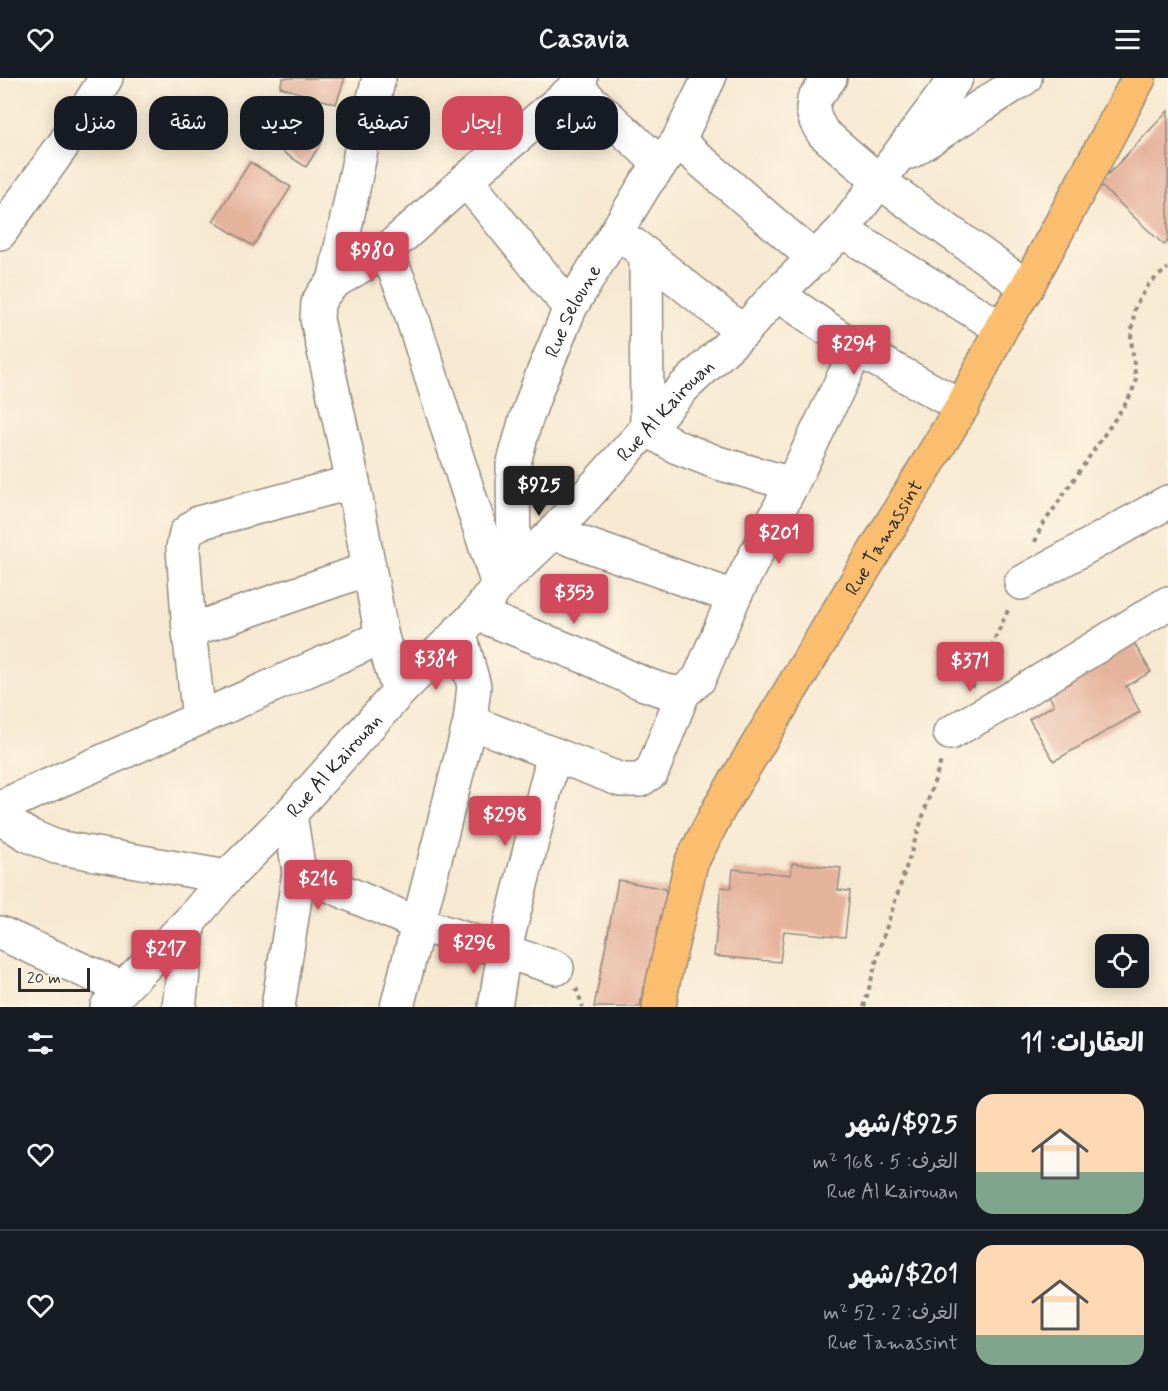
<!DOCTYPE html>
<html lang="ar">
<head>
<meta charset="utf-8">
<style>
  :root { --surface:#171b24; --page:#20242c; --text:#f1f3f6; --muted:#9ea1a6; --line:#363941; --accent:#d1495b }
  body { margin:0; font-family:Mynerve,"Playpen Sans Arabic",sans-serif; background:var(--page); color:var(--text); direction:rtl; height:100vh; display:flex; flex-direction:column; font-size:22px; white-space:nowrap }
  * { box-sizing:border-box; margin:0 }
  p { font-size:20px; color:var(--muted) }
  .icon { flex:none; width:33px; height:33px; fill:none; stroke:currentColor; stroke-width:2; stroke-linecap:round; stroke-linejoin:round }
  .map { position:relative; height:929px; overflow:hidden; direction:ltr }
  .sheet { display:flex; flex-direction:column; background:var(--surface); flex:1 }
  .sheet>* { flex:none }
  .guide { position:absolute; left:18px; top:18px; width:600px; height:54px; direction:rtl; display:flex; gap:12px }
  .fabs { position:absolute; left:1095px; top:856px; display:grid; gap:12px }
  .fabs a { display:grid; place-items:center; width:54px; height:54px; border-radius:12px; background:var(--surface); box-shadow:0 3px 15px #0003; font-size:30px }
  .scale { position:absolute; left:18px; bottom:15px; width:72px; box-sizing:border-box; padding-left:6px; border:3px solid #2b2b2b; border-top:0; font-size:16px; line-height:21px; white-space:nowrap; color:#2b2b2b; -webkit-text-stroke:4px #fcf5e5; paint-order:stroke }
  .price { position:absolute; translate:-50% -51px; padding:0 14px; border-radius:6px; background:var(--accent); color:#fff; font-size:20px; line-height:39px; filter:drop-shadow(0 2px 3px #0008) }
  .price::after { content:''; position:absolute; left:50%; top:36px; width:18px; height:14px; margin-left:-9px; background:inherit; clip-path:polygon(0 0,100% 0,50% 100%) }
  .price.selected { background:#222; color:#fff }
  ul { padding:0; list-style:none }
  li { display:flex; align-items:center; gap:18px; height:150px; padding:0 24px }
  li+li { border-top:2px solid var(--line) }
  li span { display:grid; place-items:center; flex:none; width:168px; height:120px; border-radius:18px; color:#555 }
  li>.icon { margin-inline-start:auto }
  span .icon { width:72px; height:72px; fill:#fffc; stroke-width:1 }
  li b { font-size:26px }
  h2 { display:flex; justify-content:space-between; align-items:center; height:72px; padding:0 24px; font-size:26px }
  .chip { padding:0 21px; border-radius:18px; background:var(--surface); box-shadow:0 3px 15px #0003; font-size:21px; line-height:54px }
  .chip.selected { background:var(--accent); color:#fff }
  header { display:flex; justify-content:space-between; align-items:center; height:78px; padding:0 24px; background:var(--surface); font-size:27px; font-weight:800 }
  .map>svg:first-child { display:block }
</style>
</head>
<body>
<header><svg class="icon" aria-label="menu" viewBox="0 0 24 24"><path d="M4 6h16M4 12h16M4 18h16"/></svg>Casavia<svg class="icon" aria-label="heart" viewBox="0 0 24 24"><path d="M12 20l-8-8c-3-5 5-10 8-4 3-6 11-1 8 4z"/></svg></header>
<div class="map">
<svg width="1168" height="929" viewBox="0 0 1168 929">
  <rect width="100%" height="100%" fill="#fcf5e5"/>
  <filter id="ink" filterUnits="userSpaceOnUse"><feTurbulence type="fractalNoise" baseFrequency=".0167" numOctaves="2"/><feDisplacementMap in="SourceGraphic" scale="12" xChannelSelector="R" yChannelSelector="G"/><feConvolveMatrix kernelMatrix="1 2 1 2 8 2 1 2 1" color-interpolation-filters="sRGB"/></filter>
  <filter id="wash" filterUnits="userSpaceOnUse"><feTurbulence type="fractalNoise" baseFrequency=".008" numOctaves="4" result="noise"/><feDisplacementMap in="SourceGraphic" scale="24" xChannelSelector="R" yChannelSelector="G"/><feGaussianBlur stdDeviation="1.35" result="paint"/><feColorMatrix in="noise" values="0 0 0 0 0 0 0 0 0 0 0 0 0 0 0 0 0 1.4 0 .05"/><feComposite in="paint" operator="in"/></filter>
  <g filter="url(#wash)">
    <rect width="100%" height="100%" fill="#f7e9d1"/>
    <g id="blocks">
      <path fill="#e5b29c" d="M283,0H345L336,26L280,9Z
        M275,31L323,62L306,89L258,58Z
        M1168,33V163L1164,167L1099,106Z
        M250,84L291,109L253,168L213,143Z
        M1134,565L1151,594L1126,608L1140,634L1054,683L1029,641L1054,627L1047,614Z
        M792,785L841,790L838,812L850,813L845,859L784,853L780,884L714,878L721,809L731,810L733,791L791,797Z
        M618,802L665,811L668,822L652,907L643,909L640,929H594Z"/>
    </g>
  </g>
  <g filter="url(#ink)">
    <use href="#blocks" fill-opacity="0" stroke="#918a7e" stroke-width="1.5"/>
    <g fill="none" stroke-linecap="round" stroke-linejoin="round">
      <g stroke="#918a7e" stroke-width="36">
        <g id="minor">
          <path d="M830,0L814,21L813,32L816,43L823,55L880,104L1027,209"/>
          <path d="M576,9L660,86"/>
          <path d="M678,63L815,181"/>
          <path d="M910,74L1025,0"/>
          <path d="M466,102L570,230"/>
          <path d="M842,153L1001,250"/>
          <path d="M0,155L66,63L106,0"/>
          <path d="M634,167L743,254"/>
          <path d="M386,173L405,217L498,507"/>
          <path d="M646,176L647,351"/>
          <path d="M334,204L361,72L379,0"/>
          <path d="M777,216L857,271L962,329"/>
          <path d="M647,351L677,369L718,385L792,406"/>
          <path d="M553,455L734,519"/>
          <path id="s1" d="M514,491L513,388L525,344L539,305L570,230L646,105L678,63L709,0"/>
          <path d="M1021,505L1168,424"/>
          <path d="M477,536C514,551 551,565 588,580C613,591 657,616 683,615L699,601L734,519L792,406L857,271"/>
          <path d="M189,553L368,491"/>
          <path d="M399,614L382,559L353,404L317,241L318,225L323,216L334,204L386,173L466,102L576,9L581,0"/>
          <path d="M199,640L189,553L183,470L186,455L198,445L353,404"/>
          <path d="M470,644L621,702H640L652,694L683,615"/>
          <path d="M950,655L1014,619L1168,525"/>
          <path d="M0,729L382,559"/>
          <path d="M0,740L28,757L56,769L227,799"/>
          <path d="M299,794L418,846L557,890"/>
          <path d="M0,855L123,910"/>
          <path id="s2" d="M107,929L123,910L189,844L227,799L290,736L399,614L477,536L498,507L553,455L684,309L743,254L777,216L842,153L956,0"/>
          <path d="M179,929L189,844"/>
          <path d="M278,929L299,794L290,736"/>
          <path d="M397,929L470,644L474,608L459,553"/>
          <path d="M495,929L504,874L554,676"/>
        </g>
      </g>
      <g stroke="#918a7e" stroke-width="36">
        <g id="major">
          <path id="s3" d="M659,929L663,904L691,785L720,729L962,329L1001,250L1027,209L1139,0"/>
        </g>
      </g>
      <path stroke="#918a7e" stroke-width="4" stroke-dasharray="4.5 4.5" stroke-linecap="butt" d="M1035,464L1040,451L1128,322L1136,304L1131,260L1135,228L1149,206L1168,190
        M972,610L1009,530
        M576,910L583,929
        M864,929L881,866L942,680"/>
      <use href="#minor" stroke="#fff" stroke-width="33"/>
      <use href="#major" stroke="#fbbe6e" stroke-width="33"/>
    </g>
  </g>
  <g text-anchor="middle" stroke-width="6" stroke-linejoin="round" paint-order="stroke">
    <g font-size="20" fill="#2b2b2b" stroke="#fcf5e5">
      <text dy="7" stroke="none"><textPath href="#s1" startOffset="270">Rue Seloune</textPath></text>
      <text dy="7" stroke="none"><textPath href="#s2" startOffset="818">Rue Al Kairouan</textPath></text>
      <text dy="7" stroke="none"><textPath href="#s3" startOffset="526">Rue Tamassint</textPath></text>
      <text dy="7" stroke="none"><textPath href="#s2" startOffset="332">Rue Al Kairouan</textPath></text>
    </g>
  </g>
</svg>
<div class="fabs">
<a><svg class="icon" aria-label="locate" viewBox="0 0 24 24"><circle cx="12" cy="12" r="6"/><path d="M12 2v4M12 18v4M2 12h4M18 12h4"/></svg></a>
</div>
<div class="scale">20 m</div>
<b class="price" style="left:372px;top:205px">$980</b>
<b class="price" style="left:854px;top:298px">$294</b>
<b class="price selected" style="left:539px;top:439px">$925</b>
<b class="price" style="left:779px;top:487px">$201</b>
<b class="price" style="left:574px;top:547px">$353</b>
<b class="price" style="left:436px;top:613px">$384</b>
<b class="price" style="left:970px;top:615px">$371</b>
<b class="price" style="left:505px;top:769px">$298</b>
<b class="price" style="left:318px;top:833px">$216</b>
<b class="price" style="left:474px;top:897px">$296</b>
<b class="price" style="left:166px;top:903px">$217</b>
<div class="guide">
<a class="chip">شراء</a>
<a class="chip selected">إيجار</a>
<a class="chip">تصفية</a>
<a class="chip">جديد</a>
<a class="chip">شقة</a>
<a class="chip">منزل</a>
</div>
</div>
<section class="sheet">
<h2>العقارات: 11<svg class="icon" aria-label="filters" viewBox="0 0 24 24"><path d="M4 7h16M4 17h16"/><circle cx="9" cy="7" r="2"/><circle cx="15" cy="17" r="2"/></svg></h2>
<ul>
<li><span style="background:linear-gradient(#ffd9b3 65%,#7fa58c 0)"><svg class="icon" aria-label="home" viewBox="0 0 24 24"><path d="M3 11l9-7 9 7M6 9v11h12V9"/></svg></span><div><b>$925/شهر</b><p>الغرف: 5 · 168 m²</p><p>Rue Al Kairouan</p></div><svg class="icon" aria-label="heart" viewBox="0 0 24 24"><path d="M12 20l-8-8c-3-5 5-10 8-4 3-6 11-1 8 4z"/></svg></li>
<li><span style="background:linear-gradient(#ffd9b3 75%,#7fa58c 0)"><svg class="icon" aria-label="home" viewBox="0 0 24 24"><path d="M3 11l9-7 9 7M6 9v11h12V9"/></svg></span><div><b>$201/شهر</b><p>الغرف: 2 · 52 m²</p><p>Rue Tamassint</p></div><svg class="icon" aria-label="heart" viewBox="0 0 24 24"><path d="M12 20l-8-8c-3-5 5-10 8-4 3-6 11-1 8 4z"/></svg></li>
</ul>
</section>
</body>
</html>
